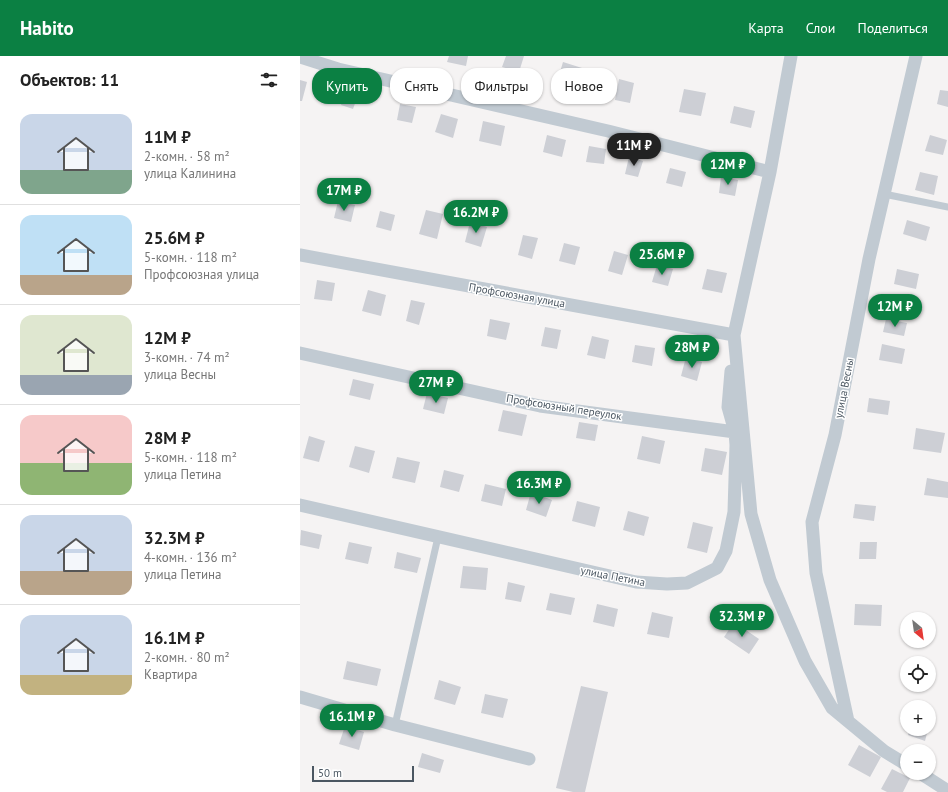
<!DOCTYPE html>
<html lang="ru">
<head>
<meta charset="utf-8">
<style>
  :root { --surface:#fff; --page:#f6f6f6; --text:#222; --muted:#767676; --line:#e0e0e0; --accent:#0b8043 }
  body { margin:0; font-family:"PT Sans",sans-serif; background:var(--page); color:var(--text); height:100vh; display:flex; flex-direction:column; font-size:15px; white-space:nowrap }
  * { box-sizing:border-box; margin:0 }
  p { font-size:13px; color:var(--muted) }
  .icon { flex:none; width:22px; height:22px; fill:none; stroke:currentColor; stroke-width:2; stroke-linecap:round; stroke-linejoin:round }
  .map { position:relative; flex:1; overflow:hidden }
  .details { display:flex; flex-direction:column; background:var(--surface); width:300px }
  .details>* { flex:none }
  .hud { position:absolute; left:12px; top:12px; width:380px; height:36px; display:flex; gap:8px }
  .needle { width:26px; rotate:151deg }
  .controls { position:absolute; left:600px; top:556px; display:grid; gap:8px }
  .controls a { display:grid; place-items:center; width:36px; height:36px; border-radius:50%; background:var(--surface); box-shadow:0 1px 3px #0004; font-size:20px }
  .scale { position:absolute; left:12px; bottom:10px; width:102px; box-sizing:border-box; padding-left:4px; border:2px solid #4a5661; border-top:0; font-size:11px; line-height:14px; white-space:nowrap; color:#4a5661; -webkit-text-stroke:3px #fff; paint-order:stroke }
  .price { position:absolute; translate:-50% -34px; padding:0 9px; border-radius:14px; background:var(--accent); color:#fff; font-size:13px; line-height:26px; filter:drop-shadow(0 1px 2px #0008) }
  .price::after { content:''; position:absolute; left:50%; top:24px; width:12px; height:9px; margin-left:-6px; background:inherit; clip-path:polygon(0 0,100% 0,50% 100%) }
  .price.current { background:#222; color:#fff }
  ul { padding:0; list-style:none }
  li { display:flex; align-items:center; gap:12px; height:100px; padding:0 20px }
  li+li { border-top:1px solid var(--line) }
  li span { display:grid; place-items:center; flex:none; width:112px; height:80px; border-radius:12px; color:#555 }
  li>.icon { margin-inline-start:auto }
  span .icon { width:48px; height:48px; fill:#fffc; stroke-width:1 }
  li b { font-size:17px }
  h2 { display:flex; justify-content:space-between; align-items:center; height:48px; padding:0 20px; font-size:17px }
  .tag { padding:0 14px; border-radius:16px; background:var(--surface); box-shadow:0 1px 3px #0004; font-size:14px; line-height:36px }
  .tag.current { background:var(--accent); color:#fff }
  header { display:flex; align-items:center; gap:24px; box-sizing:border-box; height:56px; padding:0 20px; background:var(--accent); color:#fff }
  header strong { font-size:19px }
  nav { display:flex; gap:22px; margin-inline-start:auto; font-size:14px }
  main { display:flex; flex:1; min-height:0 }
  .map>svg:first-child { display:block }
</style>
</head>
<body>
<header>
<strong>Habito</strong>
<nav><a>Карта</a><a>Слои</a><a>Поделиться</a></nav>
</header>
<main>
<section class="details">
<h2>Объектов: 11<svg class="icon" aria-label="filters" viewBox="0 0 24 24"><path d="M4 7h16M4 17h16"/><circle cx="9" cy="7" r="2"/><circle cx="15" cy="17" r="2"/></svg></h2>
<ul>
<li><span style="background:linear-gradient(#c9d6e8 70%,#7fa58c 0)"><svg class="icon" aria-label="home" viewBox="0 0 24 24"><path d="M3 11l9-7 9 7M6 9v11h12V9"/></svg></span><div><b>11M ₽</b><p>2-комн. · 58 m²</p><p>улица Калинина</p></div></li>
<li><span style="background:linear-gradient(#bfe0f5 75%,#b9a48a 0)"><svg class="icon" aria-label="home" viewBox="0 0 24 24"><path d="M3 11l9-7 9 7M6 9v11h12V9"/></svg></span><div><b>25.6M ₽</b><p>5-комн. · 118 m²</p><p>Профсоюзная улица</p></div></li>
<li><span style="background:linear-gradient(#dfe7d0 75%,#9aa5b1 0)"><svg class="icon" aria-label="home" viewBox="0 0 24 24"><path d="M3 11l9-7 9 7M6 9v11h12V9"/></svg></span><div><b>12M ₽</b><p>3-комн. · 74 m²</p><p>улица Весны</p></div></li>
<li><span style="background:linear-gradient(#f6c9c9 60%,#8fb573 0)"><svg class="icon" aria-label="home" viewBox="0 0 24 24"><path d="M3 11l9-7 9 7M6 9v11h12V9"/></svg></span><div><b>28M ₽</b><p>5-комн. · 118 m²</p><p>улица Петина</p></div></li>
<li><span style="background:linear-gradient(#c9d6e8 70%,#b9a48a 0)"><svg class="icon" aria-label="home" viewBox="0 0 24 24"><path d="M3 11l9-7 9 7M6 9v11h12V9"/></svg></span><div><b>32.3M ₽</b><p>4-комн. · 136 m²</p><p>улица Петина</p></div></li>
<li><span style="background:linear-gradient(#c9d6e8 75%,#c2b280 0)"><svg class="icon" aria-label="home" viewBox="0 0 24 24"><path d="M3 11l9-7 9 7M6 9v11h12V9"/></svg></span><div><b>16.1M ₽</b><p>2-комн. · 80 m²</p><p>Квартира</p></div></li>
</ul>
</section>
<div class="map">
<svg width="648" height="736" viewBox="0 0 648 736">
  <rect width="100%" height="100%" fill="#f5f3f3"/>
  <path fill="#cdcfd5" d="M149,0H168L166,10L147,6Z
    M206,0H224L219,16L202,11Z
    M263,6L282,12L276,32L257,26Z
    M319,23L334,27L330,47L315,44Z
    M0,24L7,26L2,45H0Z
    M384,33L406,37L401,60L379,56Z
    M640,34L648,35V51L637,48Z
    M45,38L57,42L53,53L41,49Z
    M100,48L116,51L112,67L97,64Z
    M434,50L455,55L451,72L430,67Z
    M141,58L158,63L153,82L135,76Z
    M183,65L205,70L201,90L179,85Z
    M247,79L266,84L262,101L243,96Z
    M630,79L647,84L643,99L625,95Z
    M289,90L306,93L304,108L286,106Z
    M329,101L343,105L338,121L325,118Z
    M370,112L386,116L382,131L366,127Z
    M620,116L638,120L634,139L615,134Z
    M421,121L438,124L435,140L419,137Z
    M38,145L55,149L51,166L34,162Z
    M126,154L143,158L137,183L119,178Z
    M80,155L95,159L91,175L76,171Z
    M607,164L630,171L626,185L603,178Z
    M170,166L187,171L181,191L165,186Z
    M223,179L238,182L232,203L218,199Z
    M264,187L280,191L275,209L259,205Z
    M314,195L328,199L322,219L308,215Z
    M357,209L373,213L368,230L352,226Z
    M407,213L427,217L422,237L402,233Z
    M597,213L619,218L616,233L594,228Z
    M17,224L35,227L32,245L14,243Z
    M68,234L86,239L81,260L62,255Z
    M111,244L125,247L119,269L106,265Z
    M190,263L210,267L206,284L187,280Z
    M586,263L607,267L604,280L583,276Z
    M245,271L261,274L257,293L241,290Z
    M292,280L309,284L305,303L287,299Z
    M582,288L605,293L602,308L579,304Z
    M335,289L355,292L352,310L332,306Z
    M386,301L402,306L397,325L381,320Z
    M53,323L74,328L70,344L49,339Z
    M127,337L148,342L144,358L123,353Z
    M569,342L590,345L588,359L567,356Z
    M203,354L227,359L222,380L198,375Z
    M279,366L298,369L295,385L276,382Z
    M616,372L645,377L641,397L613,393Z
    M9,380L25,385L19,406L3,402Z
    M342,380L365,385L360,408L337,403Z
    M55,390L75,395L69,417L49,411Z
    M405,392L427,396L422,419L401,415Z
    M97,401L120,406L115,427L92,422Z
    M144,414L164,419L159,436L140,431Z
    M627,422L648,426V442L624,439Z
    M185,428L206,433L202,450L181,445Z
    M231,436L252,444L246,461L226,454Z
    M277,445L300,451L295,471L272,465Z
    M555,448L576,450L574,465L553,462Z
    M328,455L349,461L344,480L323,474Z
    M393,466L413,471L407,497L387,492Z
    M1,474L22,479L19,493L0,489Z
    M49,486L72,491L68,508L45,503Z
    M560,486H577L576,503H559Z
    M97,496L121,502L117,517L94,512Z
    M163,510L188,512L186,534L160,532Z
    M208,526L225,530L221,546L205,543Z
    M250,537L275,542L271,559L246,554Z
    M297,548L318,553L314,571L293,566Z
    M555,548L582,549L581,570L554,569Z
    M352,556L373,561L369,582L347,578Z
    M434,566L459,583L449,598L424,581Z
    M47,605L81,613L77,630L43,623Z
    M139,624L161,631L155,649L134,643Z
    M281,630L308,636L285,736H273L256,732Z
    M185,638L208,643L203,662L181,657Z
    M45,670L64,676L59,694L39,688Z
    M610,673H628L625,685L608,679Z
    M559,689L581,701L570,721L548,709Z
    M122,697L144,704L140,717L118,711Z
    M592,713L610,722L603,736H587L581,733Z"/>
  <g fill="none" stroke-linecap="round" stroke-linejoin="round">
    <path stroke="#c1cad2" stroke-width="7" d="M584,138L648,151
      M95,669L138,481"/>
    <path stroke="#c1cad2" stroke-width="13" d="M491,0L470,116L434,279L451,458L470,524L505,605L532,652L584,695L607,709
      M0,1L38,13L308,75L470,116
      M0,199L434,279
      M0,297L240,350L435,376
      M0,449L336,526L367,528L387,527L417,512L426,495L434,456L436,389L435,376L428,351L431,315
      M0,641L95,669L229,703
      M548,665L516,517L512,466L535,379L569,203L616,0
      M620,717L648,735"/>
  </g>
  <g text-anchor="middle" stroke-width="3" stroke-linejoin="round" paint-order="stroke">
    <g font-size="11" fill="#4a5661" stroke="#fff">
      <text transform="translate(217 239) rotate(10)" y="4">Профсоюзная улица</text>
      <text transform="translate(544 332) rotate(-79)" y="4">улица Весны</text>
      <text transform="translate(264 351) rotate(9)" y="4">Профсоюзный переулок</text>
      <text transform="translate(313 520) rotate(11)" y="4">улица Петина</text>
    </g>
  </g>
</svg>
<div class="controls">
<a><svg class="needle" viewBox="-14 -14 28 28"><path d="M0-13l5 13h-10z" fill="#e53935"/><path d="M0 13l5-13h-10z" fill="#767676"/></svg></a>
<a><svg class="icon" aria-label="locate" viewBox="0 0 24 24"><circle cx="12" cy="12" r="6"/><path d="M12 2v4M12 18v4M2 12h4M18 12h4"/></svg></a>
<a>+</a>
<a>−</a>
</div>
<div class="scale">50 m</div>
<b class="price current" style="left:334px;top:111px">11M ₽</b>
<b class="price" style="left:428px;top:130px">12M ₽</b>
<b class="price" style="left:44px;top:156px">17M ₽</b>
<b class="price" style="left:176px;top:178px">16.2M ₽</b>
<b class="price" style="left:362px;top:220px">25.6M ₽</b>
<b class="price" style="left:595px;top:272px">12M ₽</b>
<b class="price" style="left:392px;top:313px">28M ₽</b>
<b class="price" style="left:136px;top:348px">27M ₽</b>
<b class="price" style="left:239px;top:449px">16.3M ₽</b>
<b class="price" style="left:442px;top:582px">32.3M ₽</b>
<b class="price" style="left:52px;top:682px">16.1M ₽</b>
<div class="hud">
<a class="tag current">Купить</a>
<a class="tag">Снять</a>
<a class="tag">Фильтры</a>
<a class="tag">Новое</a>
</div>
</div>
</main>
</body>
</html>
